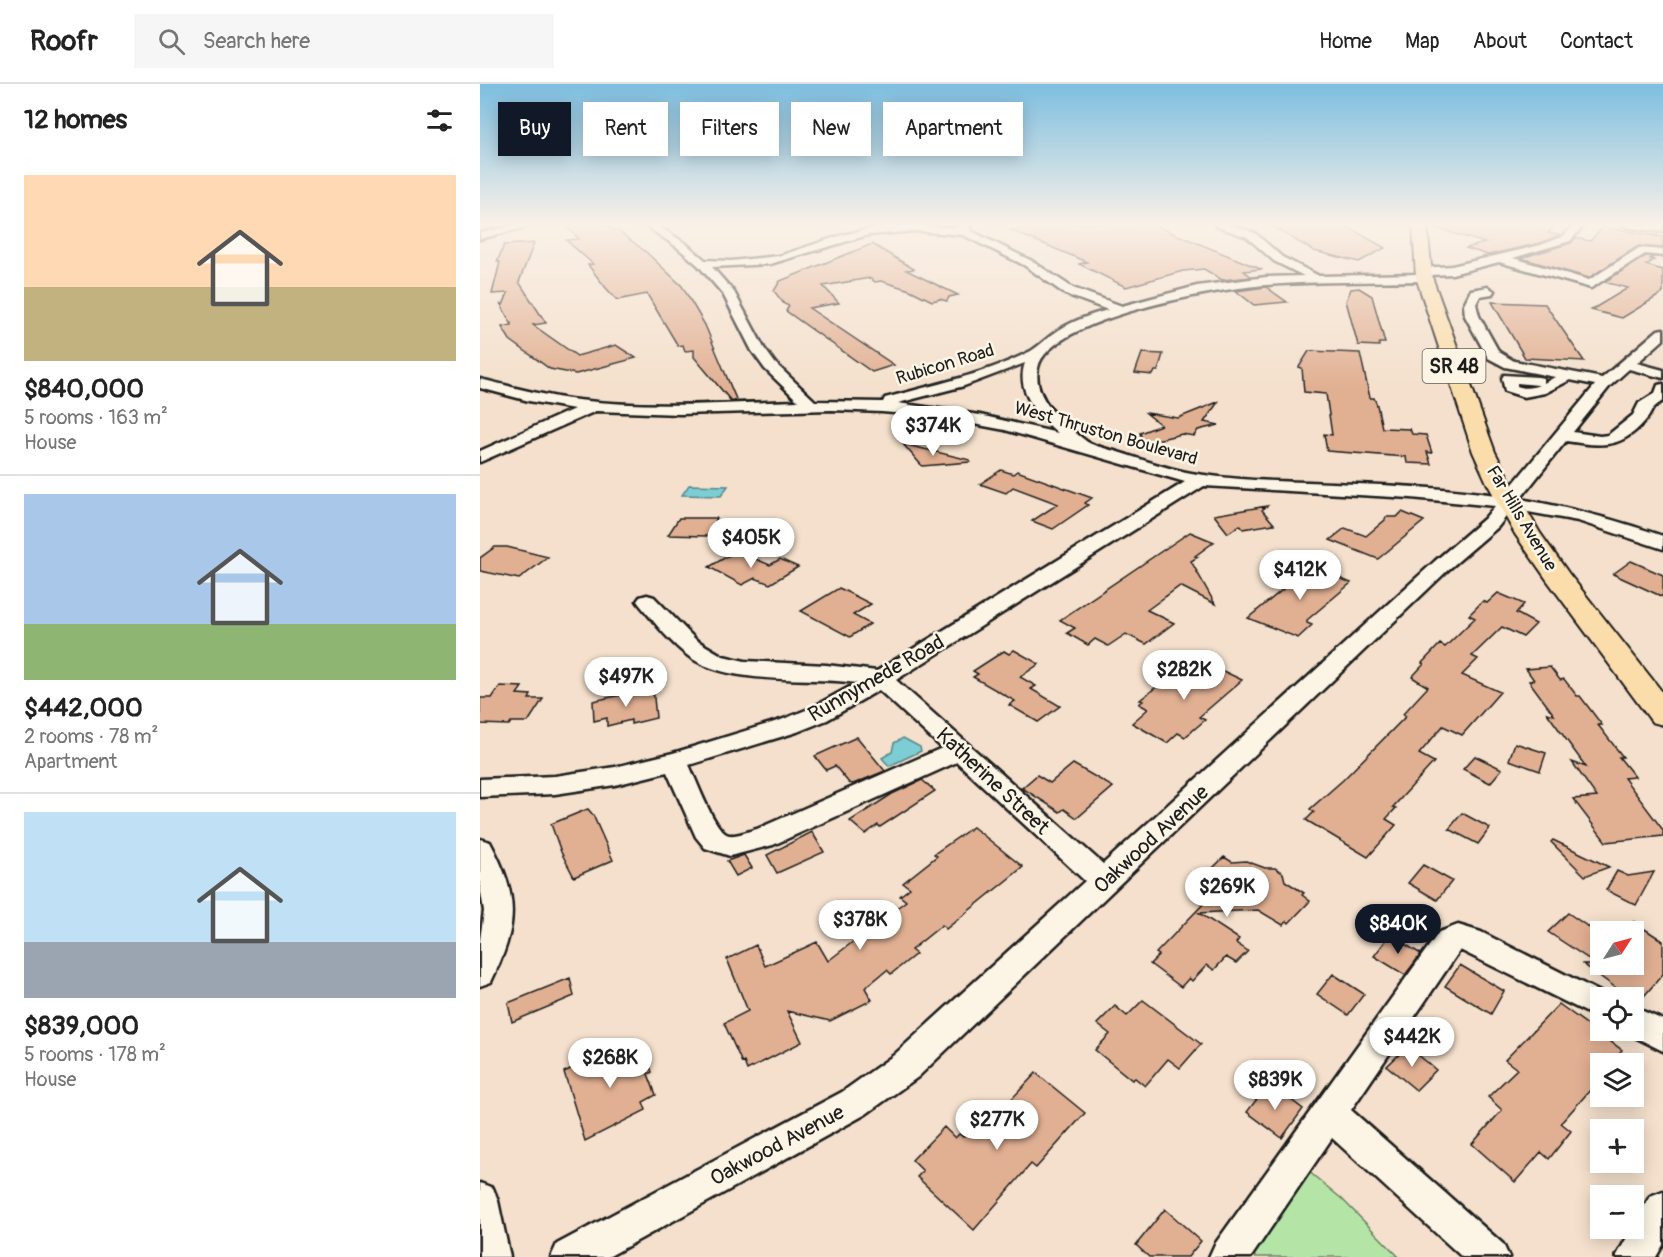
<!DOCTYPE html>
<html lang="en">
<head>
<meta charset="utf-8">
<style>
  :root { --surface:#fff; --page:#f6f6f6; --text:#222; --muted:#767676; --line:#e0e0e0; --accent:#111827 }
  body { margin:0; font-family:Pangolin,sans-serif; background:var(--page); color:var(--text); height:100vh; display:flex; flex-direction:column; font-size:22px; white-space:nowrap }
  * { box-sizing:border-box; margin:0 }
  p { font-size:20px; color:var(--muted) }
  .icon { flex:none; width:33px; height:33px; fill:none; stroke:currentColor; stroke-width:2; stroke-linecap:round; stroke-linejoin:round }
  .map { position:relative; flex:1; overflow:hidden }
  .panel { display:flex; flex-direction:column; background:var(--surface); width:480px }
  .panel>* { flex:none }
  .banner { position:absolute; left:18px; top:18px; width:570px; height:54px; display:flex; gap:12px }
  .needle { width:39px; rotate:54deg }
  .fabs { position:absolute; left:1110px; top:837px; display:grid; gap:12px }
  .fabs a { display:grid; place-items:center; width:54px; height:54px; border-radius:0px; background:var(--surface); box-shadow:0 3px 15px #0003; font-size:30px }
  .price { position:absolute; translate:-50% -51px; padding:0 14px; border-radius:21px; background:#fff; color:#222; font-size:20px; line-height:39px; filter:drop-shadow(0 2px 3px #0008) }
  .price::after { content:''; position:absolute; left:50%; top:36px; width:18px; height:14px; margin-left:-9px; background:inherit; clip-path:polygon(0 0,100% 0,50% 100%) }
  .price.current { background:var(--accent); color:#fff }
  ul { padding:0; list-style:none }
  li { display:grid; align-content:center; gap:12px; height:318px; padding:0 24px }
  li+li { border-top:2px solid var(--line) }
  li span { display:grid; place-items:center; height:186px; border-radius:0px; color:#555 }
  li>.icon { margin-inline-start:auto }
  span .icon { width:108px; height:108px; fill:#fffc; stroke-width:1 }
  li b { font-size:26px }
  h2 { display:flex; justify-content:space-between; align-items:center; height:72px; padding:0 24px; font-size:26px }
  .tag { padding:0 21px; border-radius:0px; background:var(--surface); box-shadow:0 3px 15px #0003; font-size:21px; line-height:54px }
  .tag.current { background:var(--accent); color:#fff }
  header { display:flex; align-items:center; gap:36px; box-sizing:border-box; height:84px; padding:0 30px; background:var(--surface); border-bottom:2px solid var(--line) }
  header strong { font-size:28px }
  nav { display:flex; gap:33px; margin-inline-start:auto; font-size:21px }
  .search { width:420px; height:54px; background:var(--page); display:flex; align-items:center; gap:15px; box-sizing:border-box; padding:0 21px; border-radius:0px; color:var(--muted); font-size:22px }
  main { display:flex; flex:1; min-height:0 }
  .map>svg:first-child { display:block }
</style>
</head>
<body>
<header>
<strong>Roofr</strong>
<div class="search"><svg class="icon" aria-label="search" viewBox="0 0 24 24"><circle cx="10" cy="10" r="6"/><path d="M15 15l6 6"/></svg>Search here</div>
<nav><a>Home</a><a>Map</a><a>About</a><a>Contact</a></nav>
</header>
<main>
<section class="panel">
<h2>12 homes<svg class="icon" aria-label="filters" viewBox="0 0 24 24"><path d="M4 7h16M4 17h16"/><circle cx="9" cy="7" r="2"/><circle cx="15" cy="17" r="2"/></svg></h2>
<ul>
<li><span style="background:linear-gradient(#ffd9b3 60%,#c2b280 0)"><svg class="icon" aria-label="home" viewBox="0 0 24 24"><path d="M3 11l9-7 9 7M6 9v11h12V9"/></svg></span><div><b>$840,000</b><p>5 rooms · 163 m²</p><p>House</p></div></li>
<li><span style="background:linear-gradient(#a9c7e8 70%,#8fb573 0)"><svg class="icon" aria-label="home" viewBox="0 0 24 24"><path d="M3 11l9-7 9 7M6 9v11h12V9"/></svg></span><div><b>$442,000</b><p>2 rooms · 78 m²</p><p>Apartment</p></div></li>
<li><span style="background:linear-gradient(#bfe0f5 70%,#9aa5b1 0)"><svg class="icon" aria-label="home" viewBox="0 0 24 24"><path d="M3 11l9-7 9 7M6 9v11h12V9"/></svg></span><div><b>$839,000</b><p>5 rooms · 178 m²</p><p>House</p></div></li>
</ul>
</section>
<div class="map">
<svg width="1183" height="1173" viewBox="0 0 1183 1173">
  <rect width="100%" height="100%" fill="#f4e0cc"/>
  <filter id="ink" filterUnits="userSpaceOnUse"><feTurbulence type="fractalNoise" baseFrequency=".0167" numOctaves="2"/><feDisplacementMap in="SourceGraphic" scale="12" xChannelSelector="R" yChannelSelector="G"/><feConvolveMatrix kernelMatrix="1 2 1 2 8 2 1 2 1" color-interpolation-filters="sRGB"/></filter>
  <g filter="url(#ink)">
    <path fill="#b4e5a6" stroke="#688061" stroke-width="1.5" d="M828,1087L862,1115L919,1173H775L772,1170Z"/>
    <path fill="#7dced4" stroke="#56878a" stroke-width="1.5" d="M209,401L248,402L241,412L202,411Z
      M423,654L440,663L441,667L409,682L402,674L412,668L414,659Z"/>
    <path fill="#e1b093" stroke="#1c1c1c" stroke-width="1.5" d="M108,140H123L134,146H137L166,168L202,202L225,241L256,315L251,317L214,273V266L205,267L203,261L198,262L167,210L137,216L126,204L108,181L113,180L86,156L99,155L87,143Z
      M563,140H671L781,185L764,187L772,193L742,196L724,185L703,187L646,203L599,180L607,178L530,146L563,142Z
      M788,140H863L905,164L879,178L834,167Z
      M956,140H1077L1068,149L1080,151L1060,159L1008,171L986,164L1005,159L956,144Z
      M1123,143L1183,153V164L1158,162L1109,194L1041,174L1091,159L1096,154L1110,157Z
      M54,159L39,198L66,239L53,241L97,272L136,261L156,274L96,290L70,285L30,256L22,243L32,241L20,219L23,221L28,209L12,210L20,178H17L24,161Z
      M392,160L434,185L426,186L478,211L469,213L467,217L460,215L452,217L430,206L401,197L395,198L390,194L343,202L359,219L329,224L414,281L392,288L306,227L309,222L304,220L294,207L300,197Z
      M1166,172L1174,173L1170,175L1174,176L1166,181L1183,186V209L1142,234L1111,226L1148,204L1124,198Z
      M786,203L807,218L774,221L756,207Z
      M879,204L892,212L905,259H899V262L878,261L866,217L871,205Z
      M1012,218L1065,220L1104,277L1045,274Z
      M829,267L880,269L890,314H894L897,321L902,344L930,345L932,350L946,351L952,369L947,368L951,380L927,379L926,373L847,367L844,350L852,351L846,310L824,308L822,284L819,283Z
      M662,269L683,270L678,287H675L673,291L655,289Z
      M738,318L724,338L739,341L718,346L714,352L702,350L663,359L660,349L681,341L666,329L698,334Z
      M423,360L490,376V378L442,382Z
      M521,386L533,390L537,387L612,414L605,419L608,421L573,445L552,437L578,420L533,403L526,409L500,400Z
      M787,422L782,426L794,440L763,445L760,441L748,449L734,431Z
      M922,428L944,437L898,475L850,456L865,444L886,452L905,436L906,433H917Z
      M199,434H237L227,452L188,451Z
      M710,448L734,458L715,472L718,473L711,477L735,520L700,502L667,526L694,539L666,560L646,550L628,562L615,555L608,561L587,549L595,544L580,536Z
      M15,463H27L68,473L39,495L0,487V474Z
      M256,467L290,481L300,475L318,483L290,500L275,494L262,501L229,483Z
      M1151,477L1183,491V513L1133,490Z
      M828,481L871,499L827,536V539L832,541L818,554L768,534L813,497L810,496Z
      M359,504L391,520L373,531L390,540L370,553L321,527Z
      M1018,509L1044,520L1036,529L1056,540L1043,553L1022,543L992,572L998,575L982,591L1020,608L982,651L963,642L939,670L954,678L913,723L916,724L906,735L916,741L888,773L826,736L834,728L830,725L863,696L926,632L923,630L948,603L932,593L944,580L942,579L960,560L965,563L995,534L989,531L1003,517L1007,519Z
      M534,566L559,580L540,593L556,602L551,605L580,622L558,638L529,621L535,617L493,593L498,590L493,587L524,567L529,570Z
      M724,578L762,596L719,633L725,636L705,653L698,649L687,659L652,639L668,625L659,620L663,617L660,616L705,580L716,585Z
      M1070,583L1080,596L1084,595L1097,612H1100L1122,641H1118L1143,673H1139L1155,693L1144,694L1183,746V752L1126,758L1093,715L1117,713L1092,678L1106,683L1067,629L1074,631L1049,597L1054,596L1046,585Z
      M20,602L42,603L37,610L51,611L49,615H63L48,638H31L29,641L0,640V614H12Z
      M173,604L176,634L151,640V636L127,642V634L114,637L113,617Z
      M377,653L405,687L373,700L369,699L355,682L346,686L335,672Z
      M1035,659L1066,669L1060,687L1029,676Z
      M995,672L1022,685L1010,699L983,685Z
      M593,680L633,703L597,734L584,725L580,728L542,704L557,691L570,699Z
      M442,696L455,707L400,743L398,741L385,750L370,737L412,710Z
      M108,725L113,731L133,776L94,793L81,768L71,740Z
      M982,729L1010,744L998,760L969,745Z
      M493,743L543,783L466,845L462,841L431,866L436,870L411,890L407,886L385,904L392,916L350,937L307,927L322,958L267,986L264,978L262,979L244,939L268,927L247,875L276,861L285,882L337,858L348,877L426,817L420,812L430,804L423,799L457,772L454,770Z
      M332,748L344,768L297,789L287,771Z
      M1073,756L1129,783L1105,792L1071,758Z
      M264,771L272,784L256,792L247,777Z
      M744,773L752,778L766,777L785,784H795L803,789L805,797L824,809L822,811L830,817L809,839L807,837L803,841L778,826L719,829L759,855L756,859L768,867L756,879L746,873L734,886L727,881L712,897L709,894L701,903L670,880L679,871L676,869L729,814L724,810L734,800L724,793Z
      M943,781L972,797L957,816L928,799Z
      M1137,787L1148,792L1174,788L1156,821L1126,806Z
      M1088,829L1120,851V880H1154V838L1183,857V890L1158,919L1154,914H1150L1103,880H1116L1068,848Z
      M910,851L941,870L925,891L894,872Z
      M980,881L1024,907L1011,930L965,902Z
      M853,890L884,910L868,931L837,910Z
      M90,894L94,912L32,938L28,919Z
      M663,916L721,960L700,984L688,975L665,1002L655,994L652,996L615,966L630,950L617,940L635,922L647,932Z
      M1079,920L1142,966L1131,980H1120V995L1081,1039L1091,1047L1069,1075L1061,1068L1035,1098L992,1060L1022,1026L1008,1013L1037,985L1025,976Z
      M144,960L148,969L163,962L172,988L168,990L176,1011L163,1018L166,1026L105,1057L84,988Z
      M928,962L956,986L936,1006L907,982Z
      M556,989L605,1029L556,1084L551,1080L494,1146L437,1093L443,1087L432,1076L464,1043L475,1054L479,1050L483,1053L489,1047L496,1053Z
      M789,999L823,1025L802,1054L767,1028Z
      M685,1125L721,1157L708,1173H669L656,1161Z"/>
    <g fill="none" stroke-linecap="round" stroke-linejoin="round">
      <g stroke="#1c1c1c" stroke-width="5">
        <path id="minor" d="M40,140H57L0,155V149Z
          M163,140H175L205,159L225,176L251,177L299,172L362,151L400,143L437,141L478,144L479,140H489L491,147L552,177L593,204L642,222L717,202L786,193L824,192L794,177L767,153L736,142L735,140H749L775,149L802,173L839,192L938,190L939,185L943,184L972,182L1061,161L1082,153L1095,140H1105L1090,157L1033,174L1109,196L1159,164L1183,166V172L1165,170L1111,204L1019,178L972,190L949,191L948,196L944,197C892,198 838,197 786,201C741,204 568,234 558,284C552,316 585,340 606,357C612,362 633,366 641,369C666,377 691,386 717,390C754,396 791,397 828,398C893,401 959,402 1023,412L1115,301L1090,296L1065,309L1044,313L1025,307L1022,294L1024,291L1058,293L1063,294L1064,299L1075,293L1025,283L1008,274L985,232L984,220L991,206L1008,203L1014,207L1012,210L1000,212L996,220L999,232L1019,268L1034,277L1122,294L1178,246L1183,245V256L1157,279L1183,286V294L1149,285L1130,302L1093,348L1120,352L1128,351L1153,331L1159,319L1175,309L1178,301L1183,300V317C1168,326 1174,327 1165,337C1140,366 1120,362 1086,357L1040,415C1089,423 1136,436 1183,452V465L1098,437L1032,425L1018,443L969,485L438,993L386,1030L128,1173H71L77,1160L362,1008L414,971L605,797L477,678L293,761L250,772L225,764L216,753L187,688L135,701L75,710L0,713V695L75,692L135,683L193,669L301,636L331,624L377,599C327,592 254,602 211,574C191,560 176,540 160,521L157,517L160,513L167,511L174,513L216,556L243,572L265,577L346,581L397,587L705,398L525,346L451,332L402,328L352,326L200,330L116,327L0,378V367L94,325L49,317L0,304V295C33,303 64,312 98,316C171,325 245,319 318,317L285,285L272,267L243,210L218,181L197,163ZM437,147L483,151L544,181L585,210L628,226C609,231 589,238 573,250C566,255 559,262 551,267C506,290 453,301 405,314L403,318L335,317L295,279L284,264L254,208L232,183L290,180L388,151ZM545,279C535,307 558,332 578,349L500,331L418,319L484,302ZM1037,299L1058,301H1059C1052,304 1044,305 1037,302ZM724,402L931,414L1015,422L1004,435L955,477L623,780L416,596ZM399,606L462,664L277,745C269,747 257,752 249,751C235,749 216,695 209,681L317,648L347,636Z
          M1141,140L1183,142V148L1146,143Z
          M0,755L10,758C40,814 38,842 11,898L0,902V856L4,827L0,802Z
          M978,841L1001,848L1132,914H1120V935L980,866L871,1026L1023,1160L1029,1173H982L852,1054L771,1173H729L735,1160L959,848Z
          M1154,923L1183,936V967L1143,947L1154,946Z
          M0,1099L13,1104L18,1117L30,1173H0Z
          M1183,1107V1161L1176,1173H1136L1170,1112Z"/>
      </g>
      <g stroke="#1c1c1c" stroke-width="4">
        <path id="major" d="M933,140H947L952,193L1015,368L1031,399L1060,449L1089,490L1183,609V641L1172,638L1067,496L1035,450L1007,399L993,368L936,193Z"/>
      </g>
      <use href="#minor" fill="#fcf5e5" fill-rule="evenodd"/>
      <use href="#major" fill="#faddab" fill-rule="evenodd"/>
    </g>
  </g>
  <linearGradient id="sky" x2="0" y2="1"><stop stop-color="#7dbee0"/><stop offset="0.46" stop-color="#faf1e8"/><stop offset="1" stop-color="#faf1e8" stop-opacity="0"/></linearGradient>
  <rect width="1183" height="304" fill="url(#sky)"/>
  <g text-anchor="middle" stroke-width="5" stroke-linejoin="round" paint-order="stroke">
    <g font-size="18" fill="#1c1c1c" stroke="#fcf5e5">
      <text transform="translate(465 280) rotate(-17)" y="6">Rubicon Road</text>
      <text transform="translate(626 349) rotate(16)" y="6">West Thruston Boulevard</text>
      <text transform="translate(1042 434) rotate(59)" y="6">Far Hills Avenue</text>
    </g>
    <rect fill="#fcf5e5" stroke="#5f5d58" stroke-width="1.5" x="942.5" y="265" width="63" height="34" rx="4.5"/>
    <g font-size="20" font-weight="bold" fill="#1c1c1c">
      <text x="974" y="289">SR 48</text>
    </g>
    <g font-size="21" fill="#1c1c1c" stroke="#fcf5e5">
      <text transform="translate(396 594) rotate(-30)" y="7">Runnymede Road</text>
      <text transform="translate(513 697) rotate(43)" y="7">Katherine Street</text>
      <text transform="translate(671 755) rotate(-43)" y="7">Oakwood Avenue</text>
      <text transform="translate(297 1061) rotate(-28)" y="7">Oakwood Avenue</text>
    </g>
  </g>
</svg>
<div class="fabs">
<a><svg class="needle" viewBox="-14 -14 28 28"><path d="M0-13l5 13h-10z" fill="#e53935"/><path d="M0 13l5-13h-10z" fill="#767676"/></svg></a>
<a><svg class="icon" aria-label="locate" viewBox="0 0 24 24"><circle cx="12" cy="12" r="6"/><path d="M12 2v4M12 18v4M2 12h4M18 12h4"/></svg></a>
<a><svg class="icon" aria-label="layers" viewBox="0 0 24 24"><path d="M12 4l9 5-9 5-9-5zM3 14l9 5 9-5"/></svg></a>
<a>+</a>
<a>−</a>
</div>
<b class="price" style="left:453px;top:373px">$374K</b>
<b class="price" style="left:271px;top:485px">$405K</b>
<b class="price" style="left:820px;top:517px">$412K</b>
<b class="price" style="left:704px;top:617px">$282K</b>
<b class="price" style="left:146px;top:624px">$497K</b>
<b class="price" style="left:747px;top:834px">$269K</b>
<b class="price" style="left:380px;top:867px">$378K</b>
<b class="price current" style="left:918px;top:871px">$840K</b>
<b class="price" style="left:932px;top:984px">$442K</b>
<b class="price" style="left:130px;top:1005px">$268K</b>
<b class="price" style="left:795px;top:1027px">$839K</b>
<b class="price" style="left:517px;top:1067px">$277K</b>
<div class="banner">
<a class="tag current">Buy</a>
<a class="tag">Rent</a>
<a class="tag">Filters</a>
<a class="tag">New</a>
<a class="tag">Apartment</a>
</div>
</div>
</main>
</body>
</html>
